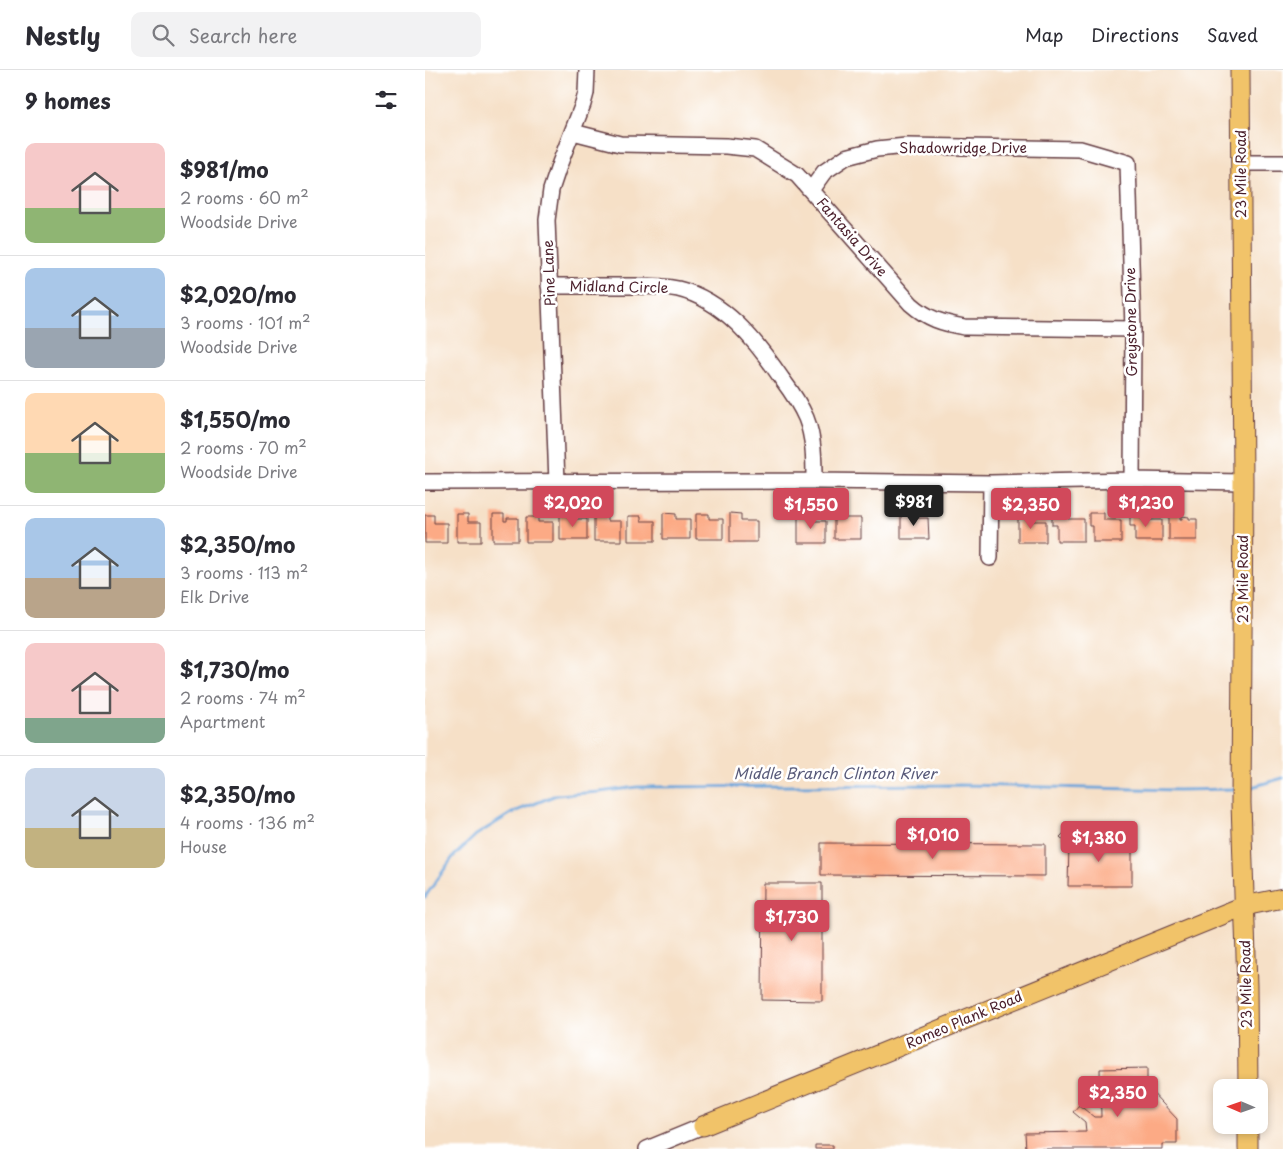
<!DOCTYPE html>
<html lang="en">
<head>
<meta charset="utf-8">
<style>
  :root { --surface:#fff; --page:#f2f2f3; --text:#2b2b33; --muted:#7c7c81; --line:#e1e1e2; --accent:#d1495b }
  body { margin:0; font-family:"Playpen Sans",sans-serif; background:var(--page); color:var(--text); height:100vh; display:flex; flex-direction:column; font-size:19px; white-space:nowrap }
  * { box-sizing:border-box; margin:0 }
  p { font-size:16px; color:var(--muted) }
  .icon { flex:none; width:28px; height:28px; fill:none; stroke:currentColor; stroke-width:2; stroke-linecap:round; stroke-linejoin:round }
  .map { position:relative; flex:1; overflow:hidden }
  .sheet { display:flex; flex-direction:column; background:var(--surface); width:425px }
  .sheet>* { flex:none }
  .needle { width:32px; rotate:272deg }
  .fabs { position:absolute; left:788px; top:1009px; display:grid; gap:10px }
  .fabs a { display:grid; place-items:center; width:55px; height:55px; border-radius:10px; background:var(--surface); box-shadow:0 2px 8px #0003; font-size:25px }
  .price { position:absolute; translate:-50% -42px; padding:0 11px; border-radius:5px; background:var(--accent); color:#fff; font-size:16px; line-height:32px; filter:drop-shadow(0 1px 2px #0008) }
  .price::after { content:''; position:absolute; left:50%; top:30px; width:15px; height:11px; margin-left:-8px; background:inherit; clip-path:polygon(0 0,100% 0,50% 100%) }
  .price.active { background:#222; color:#fff }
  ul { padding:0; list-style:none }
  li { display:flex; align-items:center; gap:15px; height:125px; padding:0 25px }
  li+li { border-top:1px solid var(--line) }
  li span { display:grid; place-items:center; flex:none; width:140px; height:100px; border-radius:10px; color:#555 }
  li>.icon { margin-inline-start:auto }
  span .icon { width:60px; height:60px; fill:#fffc; stroke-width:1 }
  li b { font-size:21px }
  h2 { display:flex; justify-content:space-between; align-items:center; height:60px; padding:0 25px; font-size:21px }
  header { display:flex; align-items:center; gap:30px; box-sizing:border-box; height:70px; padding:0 25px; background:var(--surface); border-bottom:1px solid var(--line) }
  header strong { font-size:24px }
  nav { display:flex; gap:28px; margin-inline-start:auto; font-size:18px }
  .search { width:350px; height:45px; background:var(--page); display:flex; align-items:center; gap:12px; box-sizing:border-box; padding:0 18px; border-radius:10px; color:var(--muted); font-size:19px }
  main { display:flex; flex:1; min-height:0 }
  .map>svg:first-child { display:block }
</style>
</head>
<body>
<header>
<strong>Nestly</strong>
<div class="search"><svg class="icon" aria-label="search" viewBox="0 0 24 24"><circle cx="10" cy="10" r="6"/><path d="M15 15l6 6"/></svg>Search here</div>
<nav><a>Map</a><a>Directions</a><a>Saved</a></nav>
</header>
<main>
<section class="sheet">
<h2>9 homes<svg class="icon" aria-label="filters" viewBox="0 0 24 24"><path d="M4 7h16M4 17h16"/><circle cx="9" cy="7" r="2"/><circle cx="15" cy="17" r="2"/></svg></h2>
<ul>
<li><span style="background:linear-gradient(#f6c9c9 65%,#8fb573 0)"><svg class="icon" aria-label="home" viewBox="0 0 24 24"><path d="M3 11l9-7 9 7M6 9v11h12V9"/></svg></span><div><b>$981/mo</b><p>2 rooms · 60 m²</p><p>Woodside Drive</p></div></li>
<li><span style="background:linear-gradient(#a9c7e8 60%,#9aa5b1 0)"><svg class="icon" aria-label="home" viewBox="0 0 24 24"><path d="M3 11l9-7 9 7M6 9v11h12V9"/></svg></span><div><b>$2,020/mo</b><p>3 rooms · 101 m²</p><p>Woodside Drive</p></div></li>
<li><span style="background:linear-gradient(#ffd9b3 60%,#8fb573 0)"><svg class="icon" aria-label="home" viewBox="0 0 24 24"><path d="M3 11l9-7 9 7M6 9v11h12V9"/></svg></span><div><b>$1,550/mo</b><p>2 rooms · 70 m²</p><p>Woodside Drive</p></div></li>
<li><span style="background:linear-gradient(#a9c7e8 60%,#b9a48a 0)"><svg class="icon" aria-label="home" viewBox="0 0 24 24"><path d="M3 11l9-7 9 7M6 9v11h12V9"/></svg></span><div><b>$2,350/mo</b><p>3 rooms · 113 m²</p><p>Elk Drive</p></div></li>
<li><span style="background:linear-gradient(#f6c9c9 75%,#7fa58c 0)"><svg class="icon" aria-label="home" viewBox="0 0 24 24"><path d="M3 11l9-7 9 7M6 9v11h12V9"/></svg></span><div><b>$1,730/mo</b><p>2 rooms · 74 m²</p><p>Apartment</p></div></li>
<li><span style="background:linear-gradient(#c9d6e8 60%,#c2b280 0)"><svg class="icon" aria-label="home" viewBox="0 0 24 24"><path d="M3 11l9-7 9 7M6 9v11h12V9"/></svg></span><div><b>$2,350/mo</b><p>4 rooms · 136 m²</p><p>House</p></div></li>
</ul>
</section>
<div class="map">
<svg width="858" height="1079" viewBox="0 0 858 1079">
  <rect width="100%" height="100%" fill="#fff"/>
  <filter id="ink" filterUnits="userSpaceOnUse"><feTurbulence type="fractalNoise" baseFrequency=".02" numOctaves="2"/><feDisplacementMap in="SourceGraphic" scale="10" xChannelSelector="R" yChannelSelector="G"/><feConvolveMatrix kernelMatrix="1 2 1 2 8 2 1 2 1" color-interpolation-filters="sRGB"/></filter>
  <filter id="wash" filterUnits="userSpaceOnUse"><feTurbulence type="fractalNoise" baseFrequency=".0096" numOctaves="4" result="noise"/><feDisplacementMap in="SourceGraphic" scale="20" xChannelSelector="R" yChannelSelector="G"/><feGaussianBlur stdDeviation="1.12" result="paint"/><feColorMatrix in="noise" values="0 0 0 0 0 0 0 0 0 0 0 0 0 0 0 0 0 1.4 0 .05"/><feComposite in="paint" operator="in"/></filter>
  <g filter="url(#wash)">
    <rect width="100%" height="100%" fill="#f6e0c7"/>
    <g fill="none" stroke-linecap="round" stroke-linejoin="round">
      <path stroke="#6ba4da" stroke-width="3" d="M823,718L858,708
        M0,827L28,787L51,765L87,743L131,725L175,722L212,717L537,715L753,720L809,719"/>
    </g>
    <g id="blocks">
      <path fill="#fcaa85" d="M476,440H487V448H503L504,469H476Z
        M409,441H420V448H436V469H409Z
        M627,442L643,443V449H659V471H632V455H627Z
        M238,443L251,444V449H265V469H238Z
        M305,443L316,444V451H332V472H305Z
        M664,443H679V450H696V472H668V456H664Z
        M705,443H721V450H737V471H710V456H705Z
        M744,443H755V449H757V446L764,447V449H772V470H744Z
        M32,444H43V452H56V472H32Z
        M68,444H79V451H82V448H93V471H68Z
        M135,444H148V449H162V470H135Z
        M271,444H284V449H298V469H271Z
        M373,444H385V451H401V473H373Z
        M593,444H604L605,451H621V472H593Z
        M0,445H9V453H22V473H0Z
        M169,445H182V451H196V471H169Z
        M203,446H216V451H230V471H203Z
        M101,447H113V452H128V472H101Z
        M641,761L650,771H707V816H643L644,775L635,767Z
        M396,773L620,774V806L396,805Z
        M338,813H397V931L337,930Z
        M722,998V1017L752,1049V1074H737V1079H601L600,1063L661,1062L660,1052L648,1042L654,1035L669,1047H676L675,999Z
        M390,1075H408V1079H390Z"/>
    </g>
  </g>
  <g filter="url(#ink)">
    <use href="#blocks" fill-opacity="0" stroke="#643c42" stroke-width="1"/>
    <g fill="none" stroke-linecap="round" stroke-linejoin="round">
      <g stroke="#643c42" stroke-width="18">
        <path id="minor" d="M148,62L195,74L301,76L330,79L372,105L486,234C503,249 517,253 539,257L708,259
          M816,93H858
          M386,120L399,102L421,87L452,79L481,76L655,79L703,93L708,259L707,410
          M124,216C148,216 172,216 196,216C215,216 234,215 253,219C299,230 332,272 357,309C366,321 375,334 381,348C389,368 389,390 389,411
          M0,412L389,411L566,413L707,410L818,412
          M132,412L122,150L126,120L135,93L158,34L161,23L162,0
          M565,488L566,413
          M222,1079L278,1056"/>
      </g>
      <g stroke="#643c42" stroke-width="21">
        <path id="major" d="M815,0L818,412L816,733L822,916L823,1018
          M823,1055V1079
          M278,1056L819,836L858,828"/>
      </g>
      <use href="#minor" stroke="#fff" stroke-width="15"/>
      <use href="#major" stroke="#f1c369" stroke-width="19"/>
    </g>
  </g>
  <g text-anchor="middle" stroke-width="5" stroke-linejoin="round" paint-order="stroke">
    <g font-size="14" fill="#4a1f2b" stroke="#fff">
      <text x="538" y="83">Shadowridge Drive</text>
      <text transform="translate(816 104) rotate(-90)" y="5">23 Mile Road</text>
      <text transform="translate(427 167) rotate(49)" y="5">Fantasia Drive</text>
      <text transform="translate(124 203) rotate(-92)" y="5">Pine Lane</text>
      <text transform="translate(194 217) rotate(1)" y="5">Midland Circle</text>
      <text transform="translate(706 252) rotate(-91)" y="5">Greystone Drive</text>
      <text transform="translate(818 509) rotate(-90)" y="5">23 Mile Road</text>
      <text transform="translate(821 914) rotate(-91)" y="5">23 Mile Road</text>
      <text transform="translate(539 950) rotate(-23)" y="5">Romeo Plank Road</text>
    </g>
    <g font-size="15" font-style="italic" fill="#595b7a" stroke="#fff">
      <text x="410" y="709">Middle Branch Clinton River</text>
    </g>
  </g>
</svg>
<div class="fabs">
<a><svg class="needle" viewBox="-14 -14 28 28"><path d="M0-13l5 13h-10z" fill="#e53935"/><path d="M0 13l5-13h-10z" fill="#7c7c81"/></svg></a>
</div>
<b class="price active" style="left:489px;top:457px">$981</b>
<b class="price" style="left:148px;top:458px">$2,020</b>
<b class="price" style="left:721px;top:458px">$1,230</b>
<b class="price" style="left:386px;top:460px">$1,550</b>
<b class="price" style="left:606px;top:460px">$2,350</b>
<b class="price" style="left:508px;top:790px">$1,010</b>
<b class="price" style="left:674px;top:793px">$1,380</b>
<b class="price" style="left:367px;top:872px">$1,730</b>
<b class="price" style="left:693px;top:1048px">$2,350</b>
</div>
</main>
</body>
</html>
